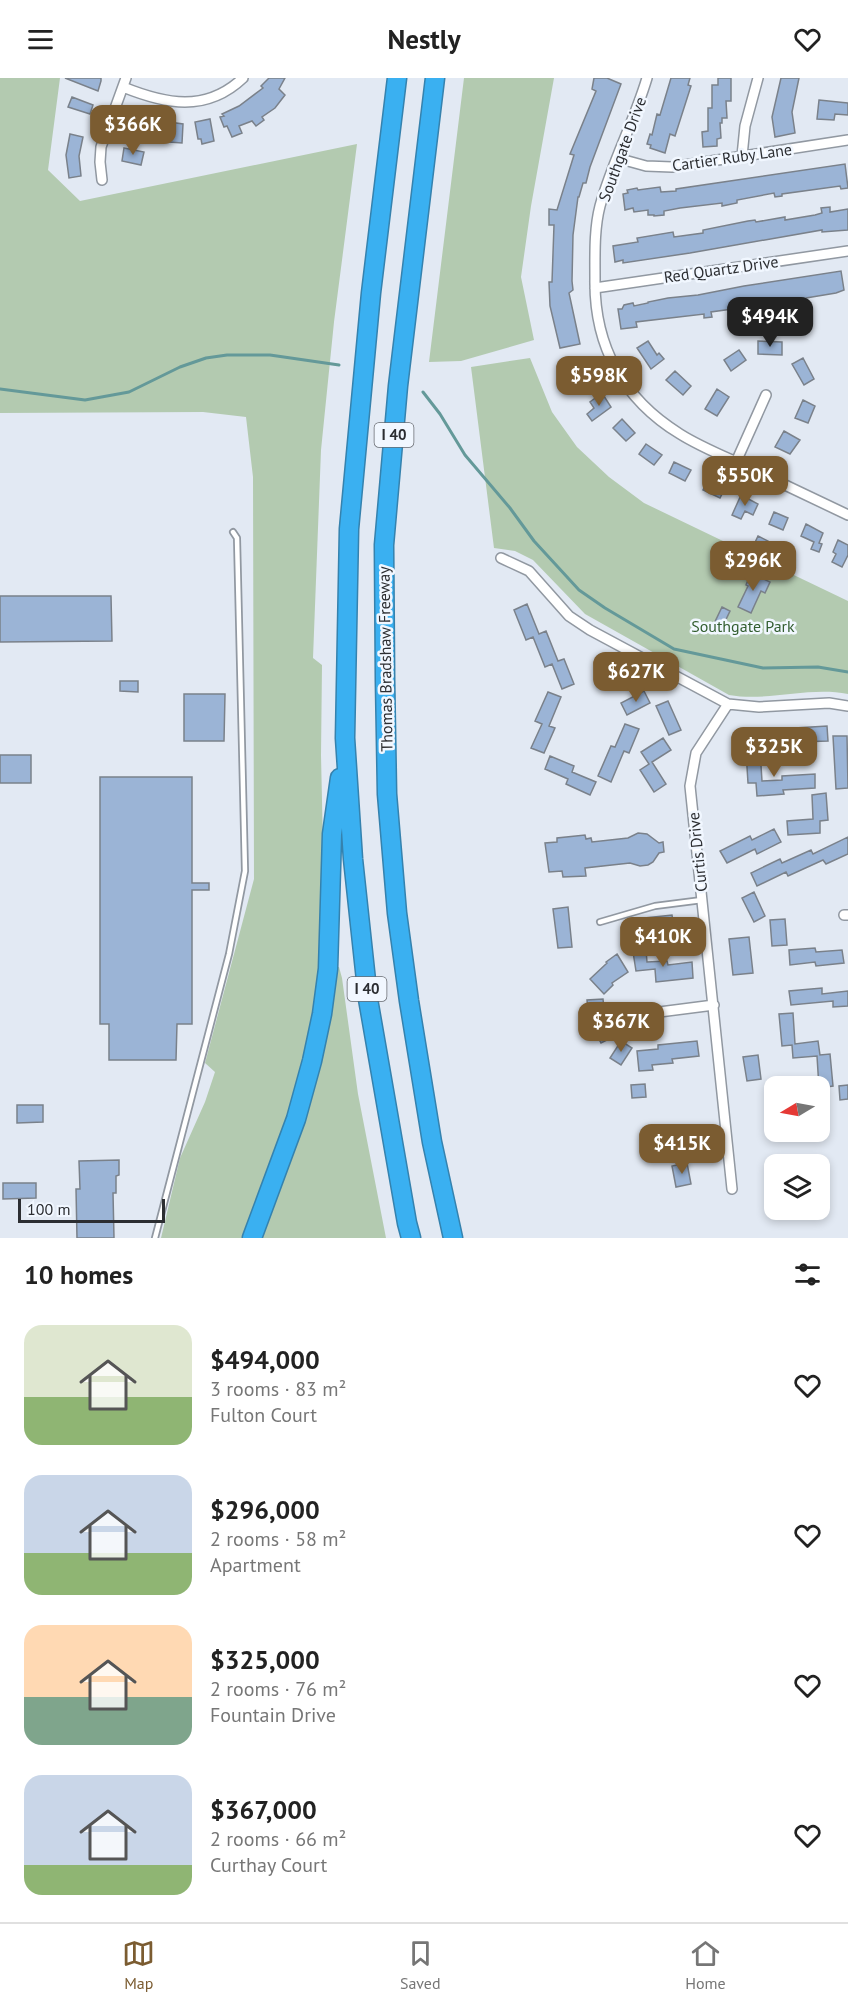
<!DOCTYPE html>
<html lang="en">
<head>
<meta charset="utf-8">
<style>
  :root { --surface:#fff; --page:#f6f6f6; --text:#222; --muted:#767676; --line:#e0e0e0; --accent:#7b5c31 }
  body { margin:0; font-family:"PT Sans",sans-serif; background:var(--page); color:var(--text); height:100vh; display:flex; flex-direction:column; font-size:22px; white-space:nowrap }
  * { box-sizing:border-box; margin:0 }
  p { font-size:20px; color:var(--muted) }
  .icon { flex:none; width:33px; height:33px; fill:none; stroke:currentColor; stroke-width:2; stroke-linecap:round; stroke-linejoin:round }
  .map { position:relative; height:1160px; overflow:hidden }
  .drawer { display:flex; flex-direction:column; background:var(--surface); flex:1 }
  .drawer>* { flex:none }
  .needle { width:39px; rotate:260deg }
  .tools { position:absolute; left:764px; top:998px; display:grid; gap:12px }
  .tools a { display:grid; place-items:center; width:66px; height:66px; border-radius:12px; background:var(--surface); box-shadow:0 3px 9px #0003; font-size:30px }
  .scale { position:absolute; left:18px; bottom:15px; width:147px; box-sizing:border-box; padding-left:6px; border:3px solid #2c2e32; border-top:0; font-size:16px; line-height:21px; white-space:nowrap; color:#2c2e32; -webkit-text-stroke:4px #f1f7ff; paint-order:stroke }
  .price { position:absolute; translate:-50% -51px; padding:0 14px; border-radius:12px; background:var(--accent); color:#fff; font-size:20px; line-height:39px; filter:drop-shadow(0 2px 3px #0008) }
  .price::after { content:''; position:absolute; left:50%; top:36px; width:18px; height:14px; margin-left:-9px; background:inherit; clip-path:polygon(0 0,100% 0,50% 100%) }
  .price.current { background:#222; color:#fff }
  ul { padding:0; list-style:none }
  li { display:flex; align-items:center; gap:18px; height:150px; padding:0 24px }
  li span { display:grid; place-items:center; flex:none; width:168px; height:120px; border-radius:18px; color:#555 }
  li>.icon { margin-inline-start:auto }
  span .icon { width:72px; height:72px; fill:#fffc; stroke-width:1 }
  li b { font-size:26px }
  h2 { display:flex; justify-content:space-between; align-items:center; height:72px; padding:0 24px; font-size:26px }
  header { display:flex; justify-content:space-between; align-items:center; height:78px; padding:0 24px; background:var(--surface); font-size:27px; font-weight:700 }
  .tabs { display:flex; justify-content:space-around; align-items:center; height:84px; border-top:2px solid var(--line); background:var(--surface); font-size:16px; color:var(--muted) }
  .tabs a { display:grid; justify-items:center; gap:3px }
  .tabs .current { color:var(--accent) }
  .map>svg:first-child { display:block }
</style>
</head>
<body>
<header><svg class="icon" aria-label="menu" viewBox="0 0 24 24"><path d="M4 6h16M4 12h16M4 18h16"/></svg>Nestly<svg class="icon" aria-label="heart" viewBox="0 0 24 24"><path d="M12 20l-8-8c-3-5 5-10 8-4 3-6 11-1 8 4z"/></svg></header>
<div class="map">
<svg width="848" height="1160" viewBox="0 0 848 1160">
  <rect width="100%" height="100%" fill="#e2e9f3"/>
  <path fill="#b3cab0" d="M0,0H60L48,92L80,123L357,66L334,244L321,372L313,580L322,587L321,677L324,814L321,889L312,954L300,1003L245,1160H161L180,1080L205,1024L215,994L205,985L254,801L253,399L246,339L203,334L0,335Z
    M464,0H554L531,128L521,199L534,262L461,283L429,284Z
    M530,280L552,334L577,369L609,399L644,425L848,523V616C809,608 768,624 729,617L585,536L533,482L515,473L494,470L471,289Z
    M335,889H339L342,900L358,1016L386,1160H259Z"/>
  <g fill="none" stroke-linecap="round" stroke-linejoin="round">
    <path stroke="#649999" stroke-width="3" d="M0,311L85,322L129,314L180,289L206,280L227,277H270L339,287
      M423,314L440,336L465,377L510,430L534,463L579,512L605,530L674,571L763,590L818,589L848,594"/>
  </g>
  <path fill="#9bb4d6" stroke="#7a818a" stroke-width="1.5" d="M65,0H101V3L98,13Z
    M269,0H285L279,11L285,17L275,30L262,39L264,42L256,48L252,43L239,48L242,55L232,59L227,48L224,49L220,39L224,38L222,36L239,28L263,10L261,8Z
    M594,0H607L621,6L590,89L586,105H583L579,119H578L573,157L572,203L573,212L569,215L580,266L560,270L550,228L549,204H552L554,147H549V131L557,132L574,77L570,76L596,13L592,11Z
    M671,0H690L688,7L691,8L675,58L670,56L665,75L650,70L651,67L647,66L650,56L652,57L657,36L660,37Z
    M718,0H731V23H726L727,40H722V45H720L721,60L717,61V68L703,69L702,54L708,53V30H712V7H718Z
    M781,0H799L792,34L795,55L775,59L772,39Z
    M72,19L93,27L90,36L68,29Z
    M819,22L848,25V37L835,36L834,42L817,41Z
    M134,40L154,48L149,61L131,54Z
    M210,41L214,63L202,66L201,61H198L195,44Z
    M169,44L183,46L182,65L169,64Z
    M70,56L83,59L79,78L81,98L69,100L66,77Z
    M124,70L144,74L141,87L122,83Z
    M845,86L848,110L841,111L840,108L782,116V118L775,119L774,115L737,122V125L722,128V125L680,130L664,133V137L654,138V137H648V132L634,134L633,130L625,132L623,116L628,115L627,112L637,110L638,112L660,109L661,114L676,113V111Z
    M830,129V134L848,131V152L822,154V152L690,175L623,185V182L615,184L613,168L638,164L637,160L673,154L674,159L703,155V152L748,143L755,142L756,144L785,139V142L815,137L822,135L821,130Z
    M841,193L844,212L836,215L806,220L754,225L755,228L711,234L712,239L704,240V236L636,244L637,249L621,251L618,231H622L624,227L633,225L634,228L648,225V224L668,220L698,217L744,208Z
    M648,263L657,277L659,275L664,281L651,291L637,270Z
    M758,263L782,264V277L758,276Z
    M739,272L746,282L731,293L724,282Z
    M803,280L814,301L804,307L792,286Z
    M584,283L592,301L580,305L573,288Z
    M675,293L691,308L683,317L666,302Z
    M717,311L729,319L717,338L705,331Z
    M602,315L611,329L592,343L587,336L594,330L590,324Z
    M803,322L815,328L808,345L795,340Z
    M622,341L635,355L626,363L613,350Z
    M784,353L800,362L790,376L775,369Z
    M646,366L662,377L654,387L639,376Z
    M674,384L691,392L685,403L669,395Z
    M709,400L726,408L720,420L703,412Z
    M741,417L758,426L753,437L745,433L741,441L732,437Z
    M774,434L788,440L783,452L769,446Z
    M806,446L823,455L819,465L822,466L819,474L811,471L814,464L801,458Z
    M758,458L768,463L762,476L752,471Z
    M838,462L848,467V477L842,489L832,484L836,476L833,474Z
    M751,495L770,504L765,515L761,513L751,535L738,529L748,508L746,507Z
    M0,518H111L112,563L0,564Z
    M527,526L539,556L546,553L558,583L564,581L574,606L562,611L552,586L545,589L533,559L526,562L514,532Z
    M722,529L730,533L720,554L712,550Z
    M120,603H138V614L120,613Z
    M644,613L650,625L627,637L621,625Z
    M548,614L561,619L549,648L555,650L544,675L531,670L542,646L535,643Z
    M184,616H225L224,663H184Z
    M668,623L681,652L669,657L656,628Z
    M625,646L639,651L629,675L624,673L611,704L598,698L611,668L615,669Z
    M827,648L828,663L797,664V668L769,670L768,655L795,654V650Z
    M833,658H847L848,710L836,711Z
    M663,660L671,672L652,684L666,706L654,714L640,692L649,686L641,674Z
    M760,672L762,703L782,702V698L815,696V710L783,712L784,716L757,718L756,705H748L746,673Z
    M0,677H31V705H0Z
    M550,678L574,688L572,694L596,704L590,717L566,706L568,701L545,691Z
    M100,699H192V805H209V812H192V946H177L176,982H109V946H100Z
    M826,715L828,742L820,743V755L788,757L787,743L813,741L812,717Z
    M774,751L781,764L757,776L755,771L727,785L720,773L750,758L752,762Z
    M638,755L647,756L659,765L663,764L664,774L659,775L653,784L648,787L640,788L630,785L585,790L586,798L563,799L562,793L549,794L545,765L557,764V760L585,757L586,761L591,760L592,764L628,760Z
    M848,759V776L826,786L823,782L788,798L786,794L757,808L751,795L780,781L782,785L811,772L813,776Z
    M754,814L765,838L754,844L742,820Z
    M568,829L572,869L558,870L553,831Z
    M672,837L674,851L647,855L645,840Z
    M785,841L787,867L772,868L770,842Z
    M749,859L753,895L733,897L729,861Z
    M815,870L816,874L842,872L844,885L816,888L815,884L790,887L789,872Z
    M646,872L647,884L667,883L668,887L692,884L693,900L656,904L655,891L636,893L633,874Z
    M617,876L628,894L612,905L613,907L604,916L590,901L607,885L606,884Z
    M822,910V916L848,913V928L833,929V923L791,927L789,913Z
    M603,921L605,940L589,941L587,922Z
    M793,935L795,966L818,963L820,977L830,976L833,1008L819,1010L817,978L793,980L792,967L782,968L779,936Z
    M613,944L619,956L601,965L595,953Z
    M621,963L632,970L621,987L610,980Z
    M697,963L699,978L672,981L673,985L652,987L653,992L639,993L637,973L658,971V967Z
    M758,977L761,1001L747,1003L743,979Z
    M645,1006L646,1019L632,1020L631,1007Z
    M848,1007V1021L840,1022L839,1008Z
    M17,1027H43V1044L17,1045Z
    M119,1082V1097L116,1098V1115H113L114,1160H77L76,1111H80L79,1083Z
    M687,1085L691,1106L676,1109L672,1088Z
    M3,1105H36V1120L3,1121Z"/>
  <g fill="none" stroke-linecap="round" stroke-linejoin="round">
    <g stroke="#9198a1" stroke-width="8">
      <path id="lane" d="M600,844L655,828L702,822
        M155,1160L229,876L245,793L237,460L233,454"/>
    </g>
    <g stroke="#9198a1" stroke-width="12">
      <path id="street" d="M647,0C634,44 612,84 600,128C594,151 595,177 595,201C594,268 623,321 680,356C699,368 721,377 741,386C777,403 812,420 848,437
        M123,9C165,26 206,35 243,0
        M742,78L745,48L758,0
        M617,80L646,88L672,89L848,62
        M102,102L100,84L101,69L126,0
        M595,210L848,173
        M736,384L766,317
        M501,480L529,493L569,538L590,552L728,626L759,629L829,625L848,628
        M728,626L696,675L690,708L732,1111
        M844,837H848
        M644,936L714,927"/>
    </g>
    <g stroke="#3582ae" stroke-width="21">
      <path id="highway" d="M397,0L371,215L349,451L345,660L353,781L368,921L407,1145L411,1160
        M435,0L398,308L384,467L385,602L387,716L397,835L409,923L432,1064L453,1160
        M252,1160L296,1041L312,983L322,936L328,891L332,756L340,700"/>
    </g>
    <use href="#lane" stroke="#fff" stroke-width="4.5"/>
    <use href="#street" stroke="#fff" stroke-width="9"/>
    <use href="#highway" stroke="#3ab0f1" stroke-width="18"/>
  </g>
  <g text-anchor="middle" stroke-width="5" stroke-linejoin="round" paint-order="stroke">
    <g fill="#f1f7ff" stroke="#676a70" stroke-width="1.5">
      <rect x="374.5" y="345" width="39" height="24" rx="4.5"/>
      <rect x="347.5" y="899" width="39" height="24" rx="4.5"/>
    </g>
    <g font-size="15" font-weight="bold" fill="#2c2e32">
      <text x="394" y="362">I 40</text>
      <text x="367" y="916">I 40</text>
    </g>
    <g font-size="16" fill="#2c2e32" stroke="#f1f7ff">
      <text transform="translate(622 71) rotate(-70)" y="6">Southgate Drive</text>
      <text transform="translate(732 79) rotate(-8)" y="6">Cartier Ruby Lane</text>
      <text transform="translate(721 191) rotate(-8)" y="6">Red Quartz Drive</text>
      <text transform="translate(385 581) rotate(-91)" y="6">Thomas Bradshaw Freeway</text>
      <text transform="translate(697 774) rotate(-96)" y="6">Curtis Drive</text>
    </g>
    <g font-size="16" fill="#335e30" stroke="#f1f7ff">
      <text x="743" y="554">Southgate Park</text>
    </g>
  </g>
</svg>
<div class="tools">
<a><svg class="needle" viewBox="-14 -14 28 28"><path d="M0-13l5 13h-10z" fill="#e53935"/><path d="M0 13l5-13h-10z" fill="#767676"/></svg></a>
<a><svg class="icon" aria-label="layers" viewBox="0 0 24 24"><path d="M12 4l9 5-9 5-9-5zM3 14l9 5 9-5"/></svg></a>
</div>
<div class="scale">100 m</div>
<b class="price" style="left:133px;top:78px">$366K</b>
<b class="price current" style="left:770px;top:270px">$494K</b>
<b class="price" style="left:599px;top:329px">$598K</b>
<b class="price" style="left:745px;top:429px">$550K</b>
<b class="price" style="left:753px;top:514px">$296K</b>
<b class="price" style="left:636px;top:625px">$627K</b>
<b class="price" style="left:774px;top:700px">$325K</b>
<b class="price" style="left:663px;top:890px">$410K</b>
<b class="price" style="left:621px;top:975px">$367K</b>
<b class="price" style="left:682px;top:1097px">$415K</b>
</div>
<section class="drawer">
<h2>10 homes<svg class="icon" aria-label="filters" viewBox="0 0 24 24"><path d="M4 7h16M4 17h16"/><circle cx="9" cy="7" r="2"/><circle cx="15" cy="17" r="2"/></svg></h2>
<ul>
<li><span style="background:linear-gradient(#dfe7d0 60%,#8fb573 0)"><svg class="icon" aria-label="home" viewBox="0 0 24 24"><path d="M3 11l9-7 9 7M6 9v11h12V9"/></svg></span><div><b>$494,000</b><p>3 rooms · 83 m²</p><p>Fulton Court</p></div><svg class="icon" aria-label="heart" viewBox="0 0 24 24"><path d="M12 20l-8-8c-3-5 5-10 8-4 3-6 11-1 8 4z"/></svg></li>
<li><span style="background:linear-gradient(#c9d6e8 65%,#8fb573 0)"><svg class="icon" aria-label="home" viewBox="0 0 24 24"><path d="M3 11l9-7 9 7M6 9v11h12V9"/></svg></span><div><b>$296,000</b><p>2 rooms · 58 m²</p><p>Apartment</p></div><svg class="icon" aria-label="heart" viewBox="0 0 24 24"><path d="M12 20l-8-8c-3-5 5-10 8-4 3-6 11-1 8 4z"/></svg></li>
<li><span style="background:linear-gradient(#ffd9b3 60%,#7fa58c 0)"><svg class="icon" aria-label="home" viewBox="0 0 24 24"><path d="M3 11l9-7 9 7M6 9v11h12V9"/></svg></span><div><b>$325,000</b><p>2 rooms · 76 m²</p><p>Fountain Drive</p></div><svg class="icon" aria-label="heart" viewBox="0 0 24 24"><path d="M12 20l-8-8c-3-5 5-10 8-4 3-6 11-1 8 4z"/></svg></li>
<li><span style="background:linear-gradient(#c9d6e8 75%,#8fb573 0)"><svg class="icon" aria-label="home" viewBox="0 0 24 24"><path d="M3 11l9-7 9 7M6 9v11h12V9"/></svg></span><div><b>$367,000</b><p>2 rooms · 66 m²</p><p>Curthay Court</p></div><svg class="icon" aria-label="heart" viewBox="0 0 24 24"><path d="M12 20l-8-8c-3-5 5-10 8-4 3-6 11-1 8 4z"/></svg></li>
</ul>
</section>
<nav class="tabs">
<a class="current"><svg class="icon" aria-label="map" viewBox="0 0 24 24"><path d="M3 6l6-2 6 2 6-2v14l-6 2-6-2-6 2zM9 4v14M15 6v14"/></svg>Map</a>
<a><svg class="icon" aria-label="saved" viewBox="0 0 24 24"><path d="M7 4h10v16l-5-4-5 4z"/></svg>Saved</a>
<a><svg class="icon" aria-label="home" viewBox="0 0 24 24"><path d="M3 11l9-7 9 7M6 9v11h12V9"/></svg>Home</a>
</nav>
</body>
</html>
